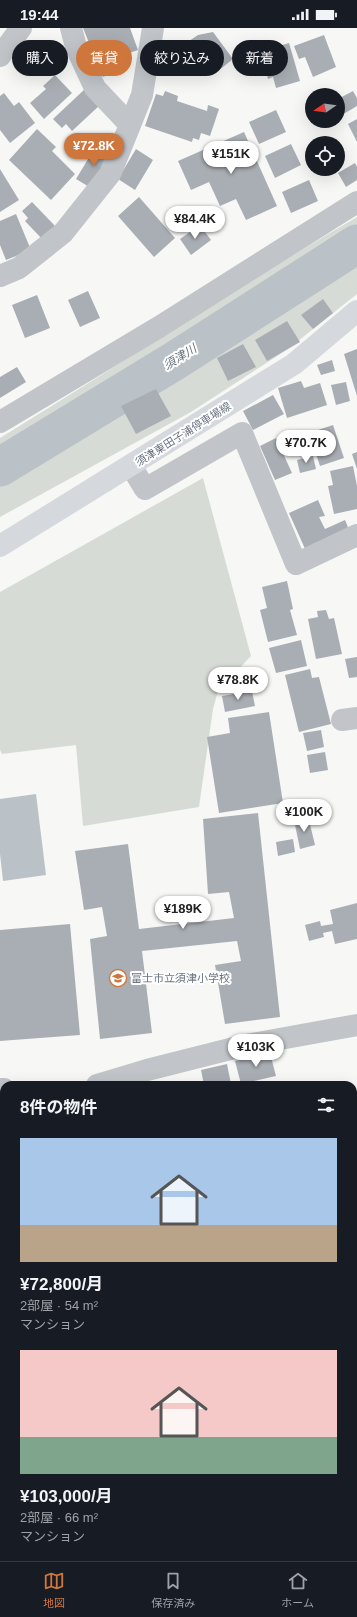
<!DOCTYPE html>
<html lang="ja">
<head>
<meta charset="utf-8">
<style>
  :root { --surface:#171b24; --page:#242831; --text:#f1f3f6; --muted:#9ea1a6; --line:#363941; --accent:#cf763d }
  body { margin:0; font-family:Helvetica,"Noto Sans JP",sans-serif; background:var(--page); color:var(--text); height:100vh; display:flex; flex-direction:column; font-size:15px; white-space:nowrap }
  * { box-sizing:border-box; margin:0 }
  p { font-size:13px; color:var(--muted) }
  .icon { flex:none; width:22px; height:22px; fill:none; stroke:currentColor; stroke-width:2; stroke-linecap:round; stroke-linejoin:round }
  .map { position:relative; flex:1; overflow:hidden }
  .side { position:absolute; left:0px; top:1053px; width:357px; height:480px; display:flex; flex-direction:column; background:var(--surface); border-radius:12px 12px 0 0; box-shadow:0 4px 16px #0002 }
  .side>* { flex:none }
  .hud { position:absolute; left:12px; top:12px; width:333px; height:36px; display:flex; gap:8px }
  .needle { width:26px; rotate:257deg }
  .fabs { position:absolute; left:305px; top:60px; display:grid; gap:8px }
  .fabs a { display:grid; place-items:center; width:40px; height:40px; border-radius:50%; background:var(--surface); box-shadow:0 4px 16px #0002; font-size:20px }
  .price { position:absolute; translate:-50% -34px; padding:0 9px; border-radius:14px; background:#fff; color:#222; font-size:13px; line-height:26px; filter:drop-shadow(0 1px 2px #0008) }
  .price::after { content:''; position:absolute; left:50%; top:24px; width:12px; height:9px; margin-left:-6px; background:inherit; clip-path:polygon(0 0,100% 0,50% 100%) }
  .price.active { background:var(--accent); color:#fff }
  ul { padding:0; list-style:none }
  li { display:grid; align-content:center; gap:8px; height:212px; padding:0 20px }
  li span { display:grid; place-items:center; height:124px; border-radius:0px; color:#555 }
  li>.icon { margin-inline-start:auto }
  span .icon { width:72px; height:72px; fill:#fffc; stroke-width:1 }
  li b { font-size:17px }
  h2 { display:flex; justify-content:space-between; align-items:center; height:48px; padding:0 20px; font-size:17px }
  .pill { padding:0 14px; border-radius:18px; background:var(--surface); box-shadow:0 4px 16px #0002; font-size:14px; line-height:36px }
  .pill.active { background:var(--accent); color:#fff }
  .status { display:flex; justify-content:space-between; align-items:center; height:28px; padding:0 20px; background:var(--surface); direction:ltr }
  .status svg { height:11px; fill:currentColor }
  .dock { display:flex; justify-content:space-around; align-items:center; height:56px; border-top:1px solid var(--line); background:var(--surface); font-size:11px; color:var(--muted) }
  .dock a { display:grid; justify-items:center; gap:2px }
  .dock .active { color:var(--accent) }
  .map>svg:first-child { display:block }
</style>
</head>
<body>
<div class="status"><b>19:44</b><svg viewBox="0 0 49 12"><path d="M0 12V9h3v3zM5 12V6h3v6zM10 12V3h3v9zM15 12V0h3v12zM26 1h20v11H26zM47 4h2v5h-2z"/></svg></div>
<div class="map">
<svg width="357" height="1533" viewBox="0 0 357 1533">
  <rect width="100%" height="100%" fill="#f7f7f5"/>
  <path fill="#d6dcd5" d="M357,189V266L288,321L191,384L0,489V410C119,337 236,260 357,189Z
    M203,450L251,628L218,663L213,681L199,779L83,798L76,717L2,726L0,722V564Z"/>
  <path fill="#bbc2c7" d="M36,766L46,847L3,853L0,826V771Z"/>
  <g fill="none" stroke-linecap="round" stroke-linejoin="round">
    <path stroke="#bbc2c7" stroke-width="39" d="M0,439L176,332L357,216"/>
  </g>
  <path fill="#a9aeb4" d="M83,0H130L138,22L115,30L120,42L103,49Z
    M213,4L233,31L218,43L204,24L199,27L189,13L198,7Z
    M324,7L336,39L313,49L305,29L299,31L294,18Z
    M163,12L183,15L179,43L159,40Z
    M289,15L300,53L276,60L273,49L268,51L260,24Z
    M55,47L72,65L44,91L30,75L46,61L43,58Z
    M86,60L100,77L72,103L66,96L62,100L53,91Z
    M165,63L178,68L177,73L207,83L208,77L219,81L210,108L201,105L199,112L193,110L192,114L145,98L156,66L163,68Z
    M353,63L357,70V78L340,88L338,84V71Z
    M4,65L14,78L19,74L35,95L10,115L0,102V68Z
    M276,82L286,104L259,116L249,94Z
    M357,91V114L348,96Z
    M37,101L56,119L52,123L75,146L51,172L9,132Z
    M244,104L277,178L246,192L236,171L220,178L209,154L191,162L178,133Z
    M291,116L301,137L275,150L265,128Z
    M96,118L111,127L91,160L76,151Z
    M136,121L153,132L135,162L118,151Z
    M355,135L357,139V152L346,159L338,145Z
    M0,141L19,172L0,184Z
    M309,152L318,173L291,185L282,164Z
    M139,169L175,210L154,229L118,188Z
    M32,174L57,200L44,213L25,193L28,190L22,183Z
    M16,186L31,222L6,232L0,217V193Z
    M200,197L211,212L191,227L180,211Z
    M88,263L100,290L80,299L68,272Z
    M37,267L50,300L25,310L12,277Z
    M323,271L333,285L313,301L301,287Z
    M287,293L300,314L267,333L255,312Z
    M243,316L256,339L228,353L217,330Z
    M357,321V368L344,326Z
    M332,332L335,343L321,347L317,337Z
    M17,339L26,354L0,370V349Z
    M301,353L304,360L320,355L327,377L287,390L278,360Z
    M346,354L350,373L336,377L331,357Z
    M156,361L171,388L136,406L121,378Z
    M273,367L284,386L253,402L243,383Z
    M333,397L344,430L320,438L309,405Z
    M276,410L292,445L275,452L260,418Z
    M357,424V441L352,426Z
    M313,428L316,441L300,445L297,432Z
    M353,438L357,458V481L334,486L328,458L333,457L330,443Z
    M318,472L325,488L319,489L325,501L345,492L350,504L306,523L289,485Z
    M287,553L293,581L290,582L297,607L268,614L260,582L267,580L262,559Z
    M326,582L329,591L334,590L342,626L316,631L308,591L318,589L317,583Z
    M301,612L307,638L276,645L269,620Z
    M357,629V649L349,650L345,631Z
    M310,641L312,650L319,649L331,696L299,704L285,647Z
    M252,663L255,678L225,684L222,668Z
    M269,684L283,775L219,785L207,709L230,705L228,690Z
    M321,702L324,719L307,723L303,705Z
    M325,724L328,742L310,745L307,727Z
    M258,785L280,989L225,996L215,937L241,933L237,913L142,923L152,1005L100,1011L90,911L107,908L102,879L84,882L75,823L128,816L139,901L234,890L229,864L208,866L203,791Z
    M308,788L315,817L300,821L294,792Z
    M293,811L295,824L278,828L276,814Z
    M357,875V911L335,916L332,903L323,905L324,909L309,913L305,897L320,893L321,898L333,896L330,882Z
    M70,896L80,1007L0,1013V902Z
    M270,1025L276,1048L241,1056L235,1033Z
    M227,1036L231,1056L204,1057L201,1042Z
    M0,1084H4V1112H0Z
    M0,1142H4V1165H0Z
    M0,1176H4V1217L0,1218Z
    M0,1225H4V1240H1L2,1253H4V1259H0Z
    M0,1278L4,1279V1301H0Z
    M353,1283L357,1284V1331H353Z
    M357,1349V1377H353V1350Z
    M0,1449L4,1450V1463H0Z
    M3,1483H4V1502L1,1501Z
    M123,1529H149V1533H126L122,1532Z
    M296,1529L327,1532V1533H296Z"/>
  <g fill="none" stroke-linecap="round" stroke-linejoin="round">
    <path stroke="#c1c4c8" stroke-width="13" d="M0,1268H4
      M353,1271H357"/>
    <path stroke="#c1c4c8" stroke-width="22" d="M0,28L21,0
      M130,97L142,67L153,0
      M0,248L19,240L63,205L110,146L130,97L95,60L76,19L71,0
      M0,394L159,299L357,174
      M131,438L145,461L242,405L296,536L357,507
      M342,692L357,690
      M97,1057L147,1042L246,1017L357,997
      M0,1061H4
      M12,1529L25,1533"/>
    <path stroke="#d5d8dc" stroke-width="22" d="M0,518L294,336L357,283"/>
  </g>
  <defs>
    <g id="school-ring" transform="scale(0.9)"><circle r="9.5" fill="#fff" stroke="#cf763d" stroke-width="1.5"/><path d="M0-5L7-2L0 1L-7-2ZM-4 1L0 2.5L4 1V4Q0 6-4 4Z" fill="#cf763d"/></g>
  </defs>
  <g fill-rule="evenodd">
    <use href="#school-ring" x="118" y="950"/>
  </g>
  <g text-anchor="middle" stroke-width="4" stroke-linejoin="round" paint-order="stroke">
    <g font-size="11" fill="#6a7482" stroke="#fff">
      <text transform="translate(183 406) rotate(-32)" y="4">須津東田子浦停車場線</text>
    </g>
    <g font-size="11" fill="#6a7482" stroke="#fff" text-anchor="start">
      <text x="131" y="954">富士市立須津小学校</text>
    </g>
    <g font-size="12" font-style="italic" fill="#66737e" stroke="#fff">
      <text transform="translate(180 329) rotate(-32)" y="4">須津川</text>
    </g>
  </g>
</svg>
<div class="fabs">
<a><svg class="needle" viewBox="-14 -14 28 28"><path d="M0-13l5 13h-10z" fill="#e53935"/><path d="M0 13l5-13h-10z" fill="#9ea1a6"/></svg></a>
<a><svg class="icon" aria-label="locate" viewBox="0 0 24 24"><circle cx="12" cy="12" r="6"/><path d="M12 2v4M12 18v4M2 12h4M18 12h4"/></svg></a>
</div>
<b class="price active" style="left:94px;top:139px">¥72.8K</b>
<b class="price" style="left:231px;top:147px">¥151K</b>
<b class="price" style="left:195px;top:212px">¥84.4K</b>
<b class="price" style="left:306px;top:436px">¥70.7K</b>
<b class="price" style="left:238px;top:673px">¥78.8K</b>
<b class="price" style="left:304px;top:805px">¥100K</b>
<b class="price" style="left:183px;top:902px">¥189K</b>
<b class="price" style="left:256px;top:1040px">¥103K</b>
<div class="hud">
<a class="pill">購入</a>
<a class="pill active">賃貸</a>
<a class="pill">絞り込み</a>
<a class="pill">新着</a>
</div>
<section class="side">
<h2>8件の物件<svg class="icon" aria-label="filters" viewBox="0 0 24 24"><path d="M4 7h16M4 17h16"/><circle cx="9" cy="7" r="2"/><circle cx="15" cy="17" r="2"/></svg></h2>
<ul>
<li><span style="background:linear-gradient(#a9c7e8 70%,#b9a48a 0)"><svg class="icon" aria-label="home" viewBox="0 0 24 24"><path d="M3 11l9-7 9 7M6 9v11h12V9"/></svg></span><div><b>¥72,800/月</b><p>2部屋 · 54 m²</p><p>マンション</p></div></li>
<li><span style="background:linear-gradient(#f6c9c9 70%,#7fa58c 0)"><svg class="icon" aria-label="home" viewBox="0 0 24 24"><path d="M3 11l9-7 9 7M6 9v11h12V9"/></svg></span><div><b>¥103,000/月</b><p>2部屋 · 66 m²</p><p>マンション</p></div></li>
</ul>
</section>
</div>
<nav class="dock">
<a class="active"><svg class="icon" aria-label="map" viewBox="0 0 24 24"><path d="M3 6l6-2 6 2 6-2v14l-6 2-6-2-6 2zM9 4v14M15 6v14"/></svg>地図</a>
<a><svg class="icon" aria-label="saved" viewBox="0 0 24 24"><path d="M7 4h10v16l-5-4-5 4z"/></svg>保存済み</a>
<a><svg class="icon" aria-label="home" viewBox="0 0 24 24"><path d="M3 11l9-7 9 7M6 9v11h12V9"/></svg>ホーム</a>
</nav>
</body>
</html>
